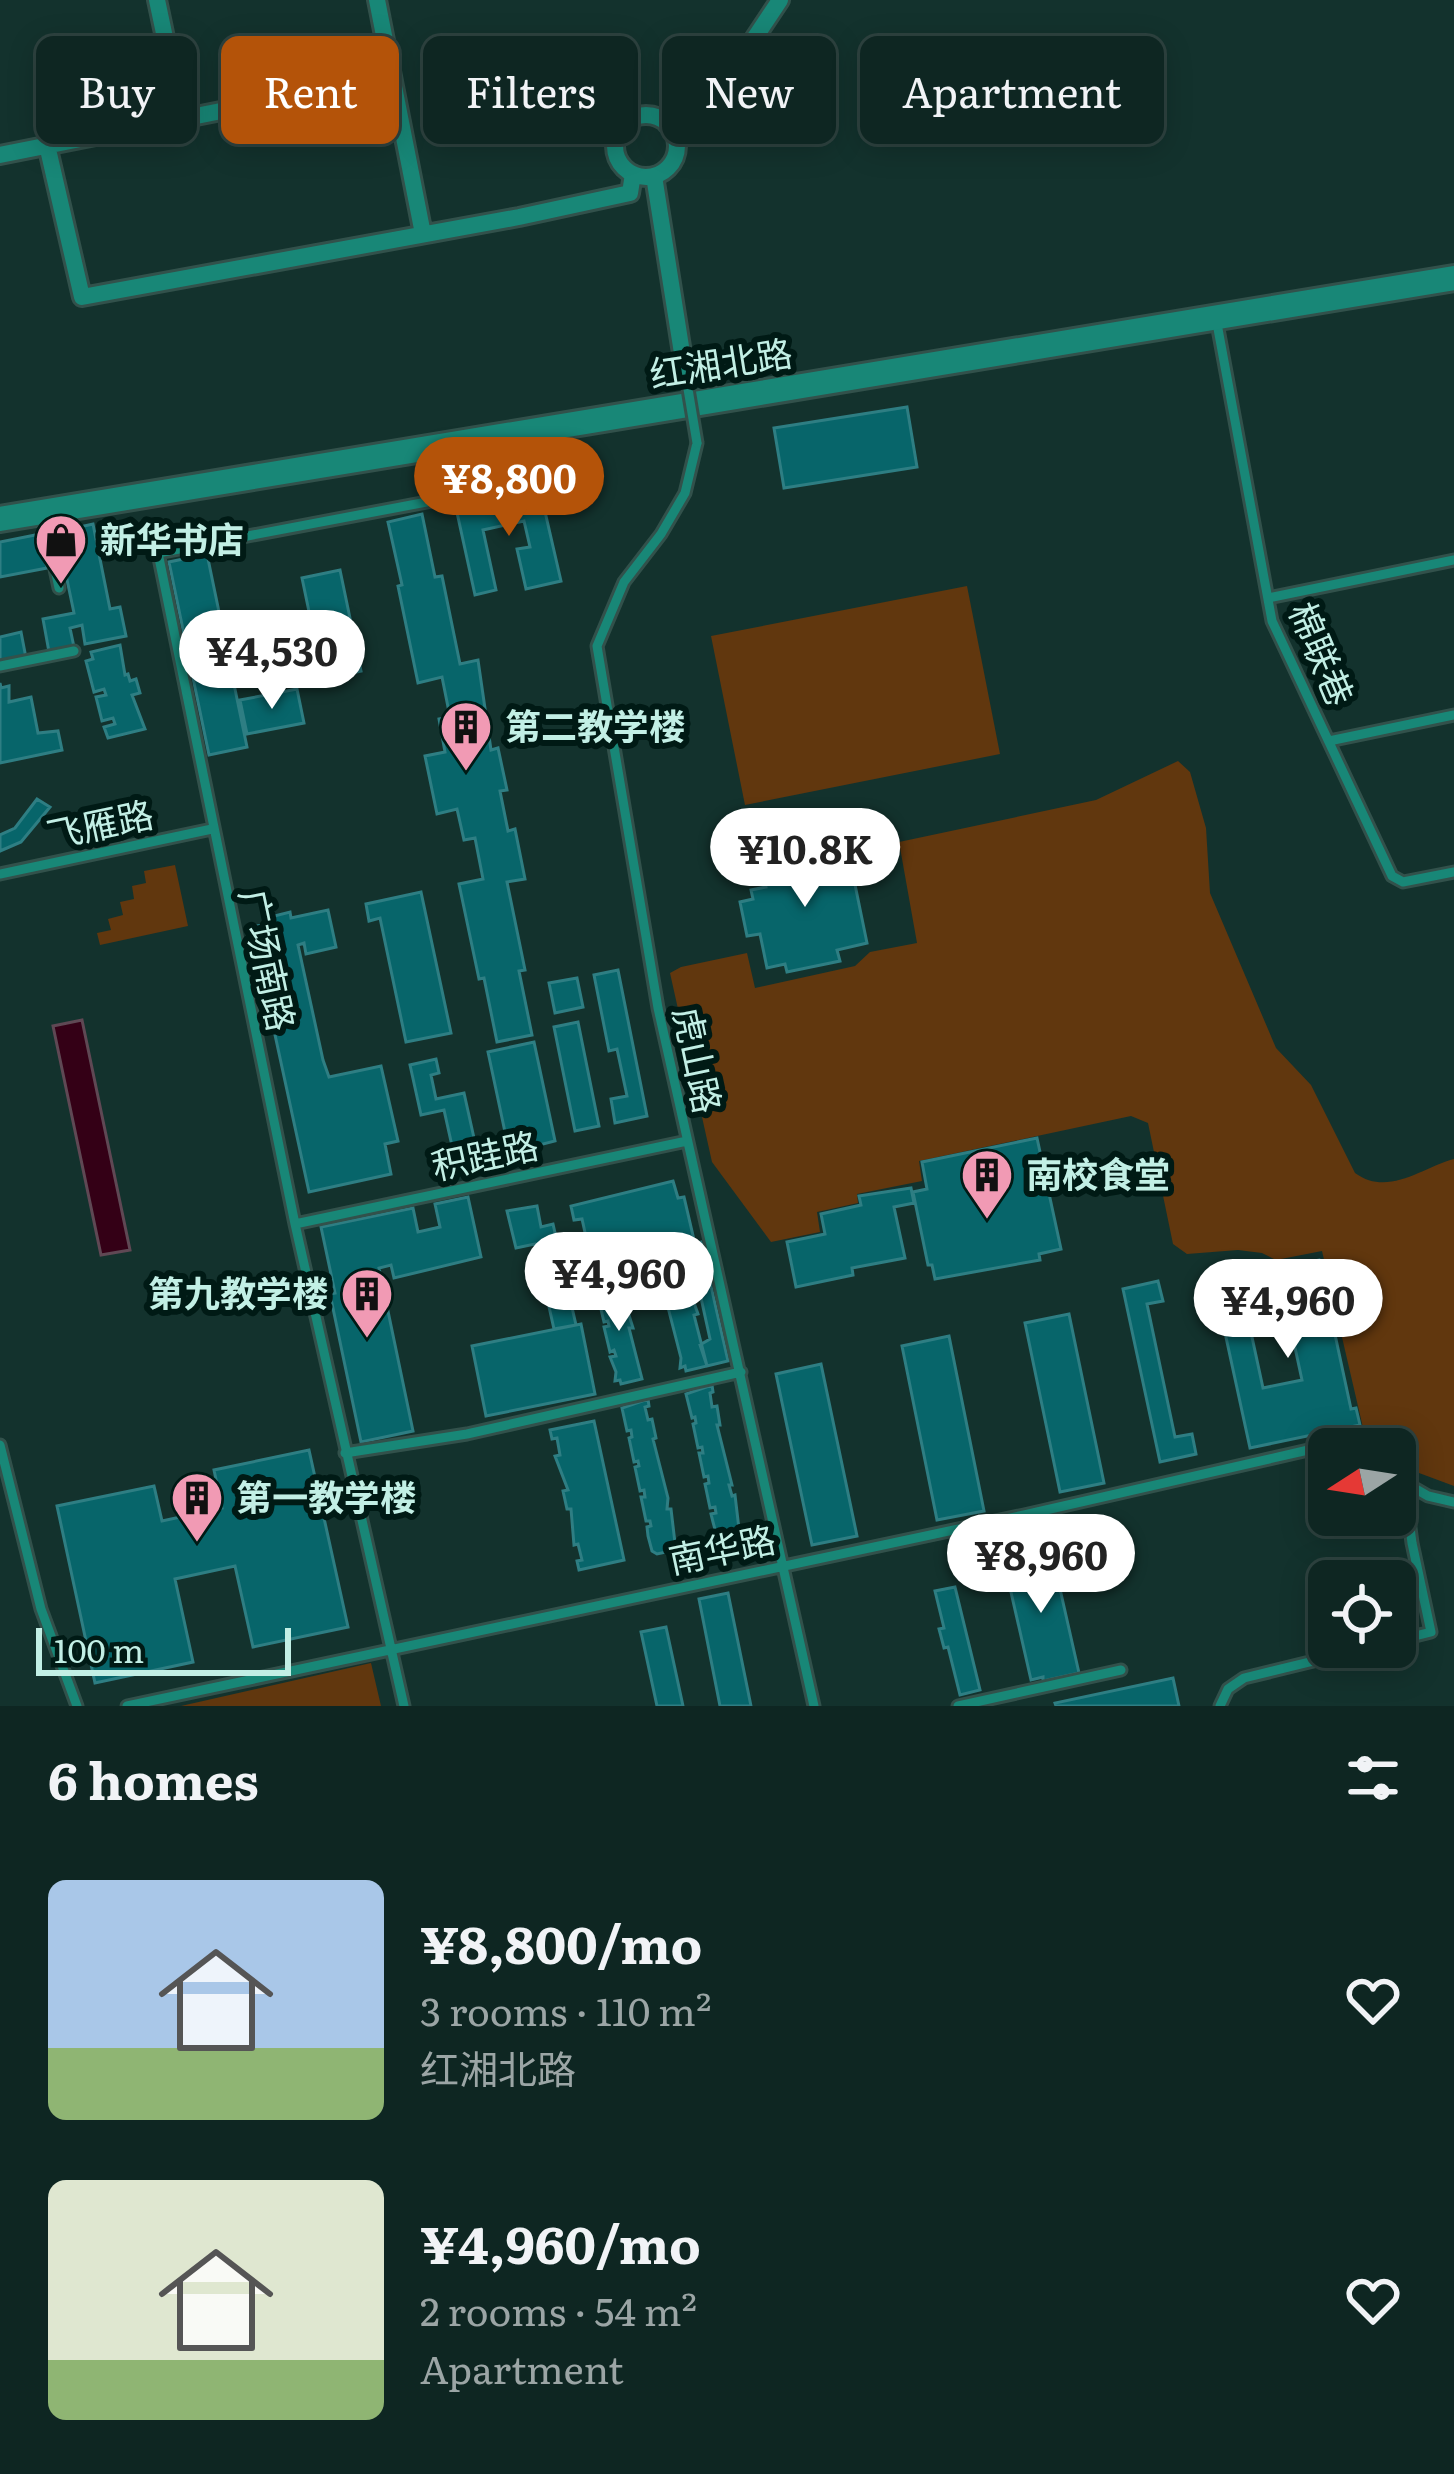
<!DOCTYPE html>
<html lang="en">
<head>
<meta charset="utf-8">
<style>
  :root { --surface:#0e2622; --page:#1c322f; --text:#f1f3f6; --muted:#9ba5a5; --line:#2e4340; --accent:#b45309 }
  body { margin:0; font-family:Literata,"Noto Sans SC",serif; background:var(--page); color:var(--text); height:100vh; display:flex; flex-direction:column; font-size:45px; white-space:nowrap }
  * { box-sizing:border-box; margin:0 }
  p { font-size:39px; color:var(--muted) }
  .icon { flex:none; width:66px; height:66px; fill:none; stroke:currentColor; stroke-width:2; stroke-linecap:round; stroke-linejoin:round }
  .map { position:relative; height:1706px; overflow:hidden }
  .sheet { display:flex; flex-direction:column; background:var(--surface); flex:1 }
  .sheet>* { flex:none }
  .banner { position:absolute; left:36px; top:36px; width:1383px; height:108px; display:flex; gap:24px }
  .needle { width:78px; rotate:258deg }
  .fabs { position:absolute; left:1308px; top:1428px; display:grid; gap:24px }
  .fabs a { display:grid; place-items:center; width:108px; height:108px; border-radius:18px; background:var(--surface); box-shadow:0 6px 30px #0003,0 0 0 3px var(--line); font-size:60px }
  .scale { position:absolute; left:36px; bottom:30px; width:255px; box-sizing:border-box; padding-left:12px; border:6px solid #c2efe5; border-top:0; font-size:33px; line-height:42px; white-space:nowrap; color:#c2efe5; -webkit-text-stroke:9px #001a15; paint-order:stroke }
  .price { position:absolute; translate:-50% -102px; padding:0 27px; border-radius:42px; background:#fff; color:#222; font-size:39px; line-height:78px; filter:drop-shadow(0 3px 6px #0008) }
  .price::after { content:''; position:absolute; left:50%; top:72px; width:36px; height:27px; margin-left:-18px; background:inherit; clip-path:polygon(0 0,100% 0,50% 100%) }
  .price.selected { background:var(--accent); color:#fff }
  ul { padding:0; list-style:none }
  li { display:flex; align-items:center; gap:36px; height:300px; padding:0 48px }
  li span { display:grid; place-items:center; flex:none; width:336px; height:240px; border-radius:18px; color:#555 }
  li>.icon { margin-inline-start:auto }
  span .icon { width:144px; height:144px; fill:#fffc; stroke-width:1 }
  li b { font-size:51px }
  h2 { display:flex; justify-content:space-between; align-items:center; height:144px; padding:0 48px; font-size:51px }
  .pill { padding:0 42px; border-radius:18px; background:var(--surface); box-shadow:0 6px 30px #0003,0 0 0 3px var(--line); font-size:42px; line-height:108px }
  .pill.selected { background:var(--accent); color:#fff }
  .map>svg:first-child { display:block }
</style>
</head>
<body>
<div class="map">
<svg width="1454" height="1706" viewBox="0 0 1454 1706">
  <rect width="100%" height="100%" fill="#13322d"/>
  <path fill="#61370e" d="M967,586L1000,754L745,805L711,636Z
    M1178,761L1190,772L1206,828L1210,893L1276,1048L1311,1085L1355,1173C1388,1197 1421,1168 1454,1159V1486L1419,1473L1395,1457V1449H1383L1364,1432L1322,1251L1276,1260L1262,1253L1238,1250L1187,1254L1173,1244L1148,1123L1131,1116L919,1161L922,1181L857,1194L858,1203L817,1212L820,1232L771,1242L712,1162L670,973L681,967L747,953L755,988L855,966L870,952L917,943L899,842L1096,800Z
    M175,865L188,926L100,945L97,933L111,930L108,919L123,915L120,902L134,899L132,886L146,883L144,871Z
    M371,1663L381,1706H181Z"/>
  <path fill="#340016" stroke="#5f4854" stroke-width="3" d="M82,1020L130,1250L101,1255L53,1026Z"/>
  <path fill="#07656a" stroke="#2e7e83" stroke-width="3" d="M907,407L917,467L784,488L774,428Z
    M540,490L561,581L526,589L517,549L530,547L524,521L483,530L496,590L475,595L456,508Z
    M422,514L435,577L442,576L460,664L478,660L491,750L498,748L507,790L500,791L508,831L515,829L525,879L507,882L525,970L519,971L532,1035L497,1042L484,978L479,979L459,884L483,879L475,838L464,840L457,809L437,814L425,756L445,752L439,719L450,717L442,677L418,683L398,586L402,585L388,522Z
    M93,524L110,609L120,607L126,636L85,644L82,625L70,628L74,647L49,652L43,619L74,613L57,532Z
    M40,534L47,568L0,577V542Z
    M207,554L247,747L209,755L169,562Z
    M340,570L361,671L323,679L302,578Z
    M21,632L26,658L0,663V637Z
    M120,645L125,675L128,674L130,681L136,679L140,693L132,695L145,729L108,738L104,727L115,724L113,718L102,721L96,697L106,695L104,689L94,692L86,661L93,659L91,652Z
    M0,683L1,688L9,686V702L31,697L38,733L58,731L62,750L0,763Z
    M297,689L304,723L247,734L240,700Z
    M37,799L50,807L21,842L0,851V835L15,828Z
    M832,843L838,873L852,870L867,943L837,950L840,961L787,972L785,964L767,968L760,934L747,936L740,902L753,899L751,890L766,887L760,858Z
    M421,892L451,1033L406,1042L380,918L369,921L366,904Z
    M328,910L336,947L306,954L304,943L298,945L323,1060L329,1077L381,1066L398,1141L385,1144L391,1174L309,1192L256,947L261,946L257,926L268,924L266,918L290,912L291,918Z
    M618,970L647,1116L615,1123L611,1099L627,1096L617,1049L609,1051L594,975Z
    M577,978L583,1007L555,1013L549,983Z
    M578,1022L599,1126L575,1131L554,1027Z
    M534,1042L555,1141L535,1146L536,1149L509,1151L488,1052Z
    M436,1059L439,1073L431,1075L436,1099L464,1093L478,1156L431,1166L428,1152L452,1146L444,1110L421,1115L410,1065Z
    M1037,1138L1061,1249L1039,1254L1040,1260L935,1279L932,1265H928L913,1192L927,1189L922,1162Z
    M673,1181L678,1198L684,1197L694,1240L592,1264L582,1219L574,1220L571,1206Z
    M911,1188L914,1203L894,1207L905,1258L852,1268L853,1275L796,1287L787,1242L825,1234L821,1214L861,1205L859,1196Z
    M468,1197L481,1257L394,1278L391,1265L379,1268L413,1431L361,1442L330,1294L335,1293L321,1227L413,1208L418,1232L440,1227L435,1204Z
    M537,1206L541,1227L553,1224L576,1325L554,1329L535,1244L516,1248L507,1211Z
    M701,1242L706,1263L671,1271L657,1272L655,1264L638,1268L636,1258Z
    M1319,1260L1351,1409L1356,1408L1360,1425L1250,1448L1211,1268L1236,1263L1263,1388L1302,1380L1278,1269Z
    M708,1273L728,1361L707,1366L700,1345L710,1339L696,1275Z
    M689,1276L687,1283L698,1314L694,1315L707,1366L686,1371L685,1366L680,1368L681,1358L662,1284Z
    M1158,1281L1163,1301L1147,1304L1175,1437L1192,1434L1196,1454L1160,1462L1123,1289Z
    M602,1282L605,1292L624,1287L626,1295L623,1296L633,1328H629L642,1379L621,1384L620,1380L615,1381L616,1372L610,1357L616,1356L614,1350L610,1352L604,1327L609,1326L608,1321L604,1322L595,1284Z
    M1069,1314L1104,1483L1060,1492L1025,1323Z
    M581,1324L595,1394L486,1416L472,1346Z
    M949,1336L984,1511L937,1520L902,1346Z
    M821,1364L857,1536L812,1545L776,1374Z
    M712,1385L713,1392L710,1393L712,1407L717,1406L720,1425H717L732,1485H729L732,1496L735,1495L739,1529L742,1528L744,1536L722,1540L717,1537L713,1522L711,1514L716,1513L715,1507L710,1508L705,1484L709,1483L708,1476L704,1477L699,1453H703L702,1447L698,1448L693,1424L696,1423L695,1417L692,1418L686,1394Z
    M648,1399L649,1406L645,1407L648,1420L652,1419L656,1438L653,1439L668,1498L667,1509H671L675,1543L678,1542L680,1549L657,1554L652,1551L648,1536L647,1527L651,1526L650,1521H646L641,1497H645L644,1490L640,1491L635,1467L639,1466L638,1461L634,1462L629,1438L632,1437L631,1430L627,1431L622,1408Z
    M594,1421L624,1560L579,1570L577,1561L582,1560L578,1544L574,1545L571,1509H567L563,1491L568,1490L555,1456L560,1455L557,1438L552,1439L550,1430Z
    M309,1450L348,1627L253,1647L235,1566L175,1579L193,1662L95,1683L57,1506L154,1486L162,1521L222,1508L214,1470Z
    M1034,1550L1037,1562L1053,1558L1079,1673L1043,1681V1677L1031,1680L1003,1557Z
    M955,1587L980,1690L960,1695L948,1647L944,1648L939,1629L944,1628L935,1591Z
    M728,1593L751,1706H720L699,1599Z
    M666,1627L683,1706H657L641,1632Z
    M1173,1678L1179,1706H1056L1055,1703Z"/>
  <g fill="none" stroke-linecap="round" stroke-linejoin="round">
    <g stroke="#32514b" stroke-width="15">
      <path id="lane" d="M1216,318L1272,621L1392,876L1403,882L1454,872
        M697,443L685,493L661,534L624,582L597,646L658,1008L814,1706
        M44,517L59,588
        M1268,598L1454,560
        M0,666L74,651
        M1329,741L1454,715
        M0,874L212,829
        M295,1224L687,1141
        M0,1445L41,1609L77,1706
        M345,1453L467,1434L741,1372
        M1395,1477L1428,1496L1454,1502
        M1395,1641L1431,1632L1412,1543L1404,1482
        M127,1706L1024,1515L1317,1448L1329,1450
        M404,1706L295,1224L158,553L490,490
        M958,1706L1121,1670
        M1220,1706L1228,1689L1244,1678L1371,1647"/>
    </g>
    <g stroke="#32514b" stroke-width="22">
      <path id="street" d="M157,0L182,118
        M377,0L423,234
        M615 146a31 31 0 1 1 62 0a31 31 0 1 1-62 0Z
        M667,124L736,66L780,0
        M47,145L82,297L519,217L630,193L633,174
        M0,155L256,104L391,71
        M654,176L682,353"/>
    </g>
    <g stroke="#32514b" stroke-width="30">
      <path id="secondary" d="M0,519L1454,278"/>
    </g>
    <use href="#lane" stroke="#188777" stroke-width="9"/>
    <use href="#street" stroke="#188777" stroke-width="16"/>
    <use href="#secondary" stroke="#188777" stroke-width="24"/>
    <g stroke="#32514b" stroke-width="15" stroke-linecap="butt">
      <path id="lane-bridge" d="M682,353L697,443"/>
    </g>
    <use href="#lane-bridge" stroke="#188777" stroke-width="9"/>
  </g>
  <defs>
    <g id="shop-pin" transform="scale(2.7)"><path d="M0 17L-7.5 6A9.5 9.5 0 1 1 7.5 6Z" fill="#f19ab4" stroke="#001a15"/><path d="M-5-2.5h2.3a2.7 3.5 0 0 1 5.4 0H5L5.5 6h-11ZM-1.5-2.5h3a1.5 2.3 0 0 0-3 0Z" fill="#111"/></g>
    <g id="building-pin" transform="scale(2.7)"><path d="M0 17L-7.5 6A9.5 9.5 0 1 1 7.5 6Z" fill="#f19ab4" stroke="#001a15"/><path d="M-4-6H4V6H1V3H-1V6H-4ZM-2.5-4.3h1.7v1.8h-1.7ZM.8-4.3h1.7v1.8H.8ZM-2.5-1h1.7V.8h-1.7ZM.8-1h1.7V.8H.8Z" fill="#111"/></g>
  </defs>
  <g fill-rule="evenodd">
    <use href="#shop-pin" x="61" y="540"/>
    <use href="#building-pin" x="466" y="727"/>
    <use href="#building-pin" x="987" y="1175"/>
    <use href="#building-pin" x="367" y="1294"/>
    <use href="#building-pin" x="197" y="1498"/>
  </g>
  <g text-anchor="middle" stroke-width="12" stroke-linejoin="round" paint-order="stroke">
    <g font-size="36" fill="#c2efe5" stroke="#001a15">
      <text transform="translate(721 364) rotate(-9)" y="13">红湘北路</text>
      <text transform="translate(1321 654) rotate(67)" y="13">棉联巷</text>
      <text transform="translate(100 825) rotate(-12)" y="13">飞雁路</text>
      <text transform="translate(267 960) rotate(78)" y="13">广场南路</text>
      <text transform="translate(697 1060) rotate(78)" y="13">虎山路</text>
      <text transform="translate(485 1156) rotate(-12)" y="13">积跬路</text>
      <text transform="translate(722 1550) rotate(-12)" y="13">南华路</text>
    </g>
    <g font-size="36" font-weight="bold" fill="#c2efe5" stroke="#001a15" text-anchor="start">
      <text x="100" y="553">新华书店</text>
      <text x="505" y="740">第二教学楼</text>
      <text x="1026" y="1188">南校食堂</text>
      <text x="328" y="1307" text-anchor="end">第九教学楼</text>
      <text x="236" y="1511">第一教学楼</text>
    </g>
  </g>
</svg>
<div class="fabs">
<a><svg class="needle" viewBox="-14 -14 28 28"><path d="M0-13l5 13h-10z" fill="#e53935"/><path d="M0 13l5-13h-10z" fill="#9ba5a5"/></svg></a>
<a><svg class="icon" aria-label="locate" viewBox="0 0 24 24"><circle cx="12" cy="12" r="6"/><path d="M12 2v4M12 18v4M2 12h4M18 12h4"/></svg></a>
</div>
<div class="scale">100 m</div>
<b class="price selected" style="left:509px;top:539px">¥8,800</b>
<b class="price" style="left:272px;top:712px">¥4,530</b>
<b class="price" style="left:805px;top:910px">¥10.8K</b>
<b class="price" style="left:619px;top:1334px">¥4,960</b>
<b class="price" style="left:1288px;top:1361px">¥4,960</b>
<b class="price" style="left:1041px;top:1616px">¥8,960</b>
<div class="banner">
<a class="pill">Buy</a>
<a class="pill selected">Rent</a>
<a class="pill">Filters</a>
<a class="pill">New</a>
<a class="pill">Apartment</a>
</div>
</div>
<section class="sheet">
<h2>6 homes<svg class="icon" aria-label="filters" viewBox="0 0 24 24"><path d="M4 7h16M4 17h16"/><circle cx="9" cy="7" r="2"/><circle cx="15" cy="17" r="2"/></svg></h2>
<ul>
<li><span style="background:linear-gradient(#a9c7e8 70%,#8fb573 0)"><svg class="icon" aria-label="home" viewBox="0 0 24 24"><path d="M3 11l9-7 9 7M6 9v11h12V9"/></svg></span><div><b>¥8,800/mo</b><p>3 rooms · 110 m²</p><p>红湘北路</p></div><svg class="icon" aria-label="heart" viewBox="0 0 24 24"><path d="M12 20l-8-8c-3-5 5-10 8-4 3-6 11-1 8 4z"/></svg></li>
<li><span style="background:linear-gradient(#dfe7d0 75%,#8fb573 0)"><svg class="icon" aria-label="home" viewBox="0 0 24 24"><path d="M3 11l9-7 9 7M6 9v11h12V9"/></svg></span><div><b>¥4,960/mo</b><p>2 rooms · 54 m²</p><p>Apartment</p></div><svg class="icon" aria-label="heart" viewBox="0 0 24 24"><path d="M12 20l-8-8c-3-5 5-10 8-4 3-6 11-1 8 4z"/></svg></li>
</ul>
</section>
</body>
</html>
